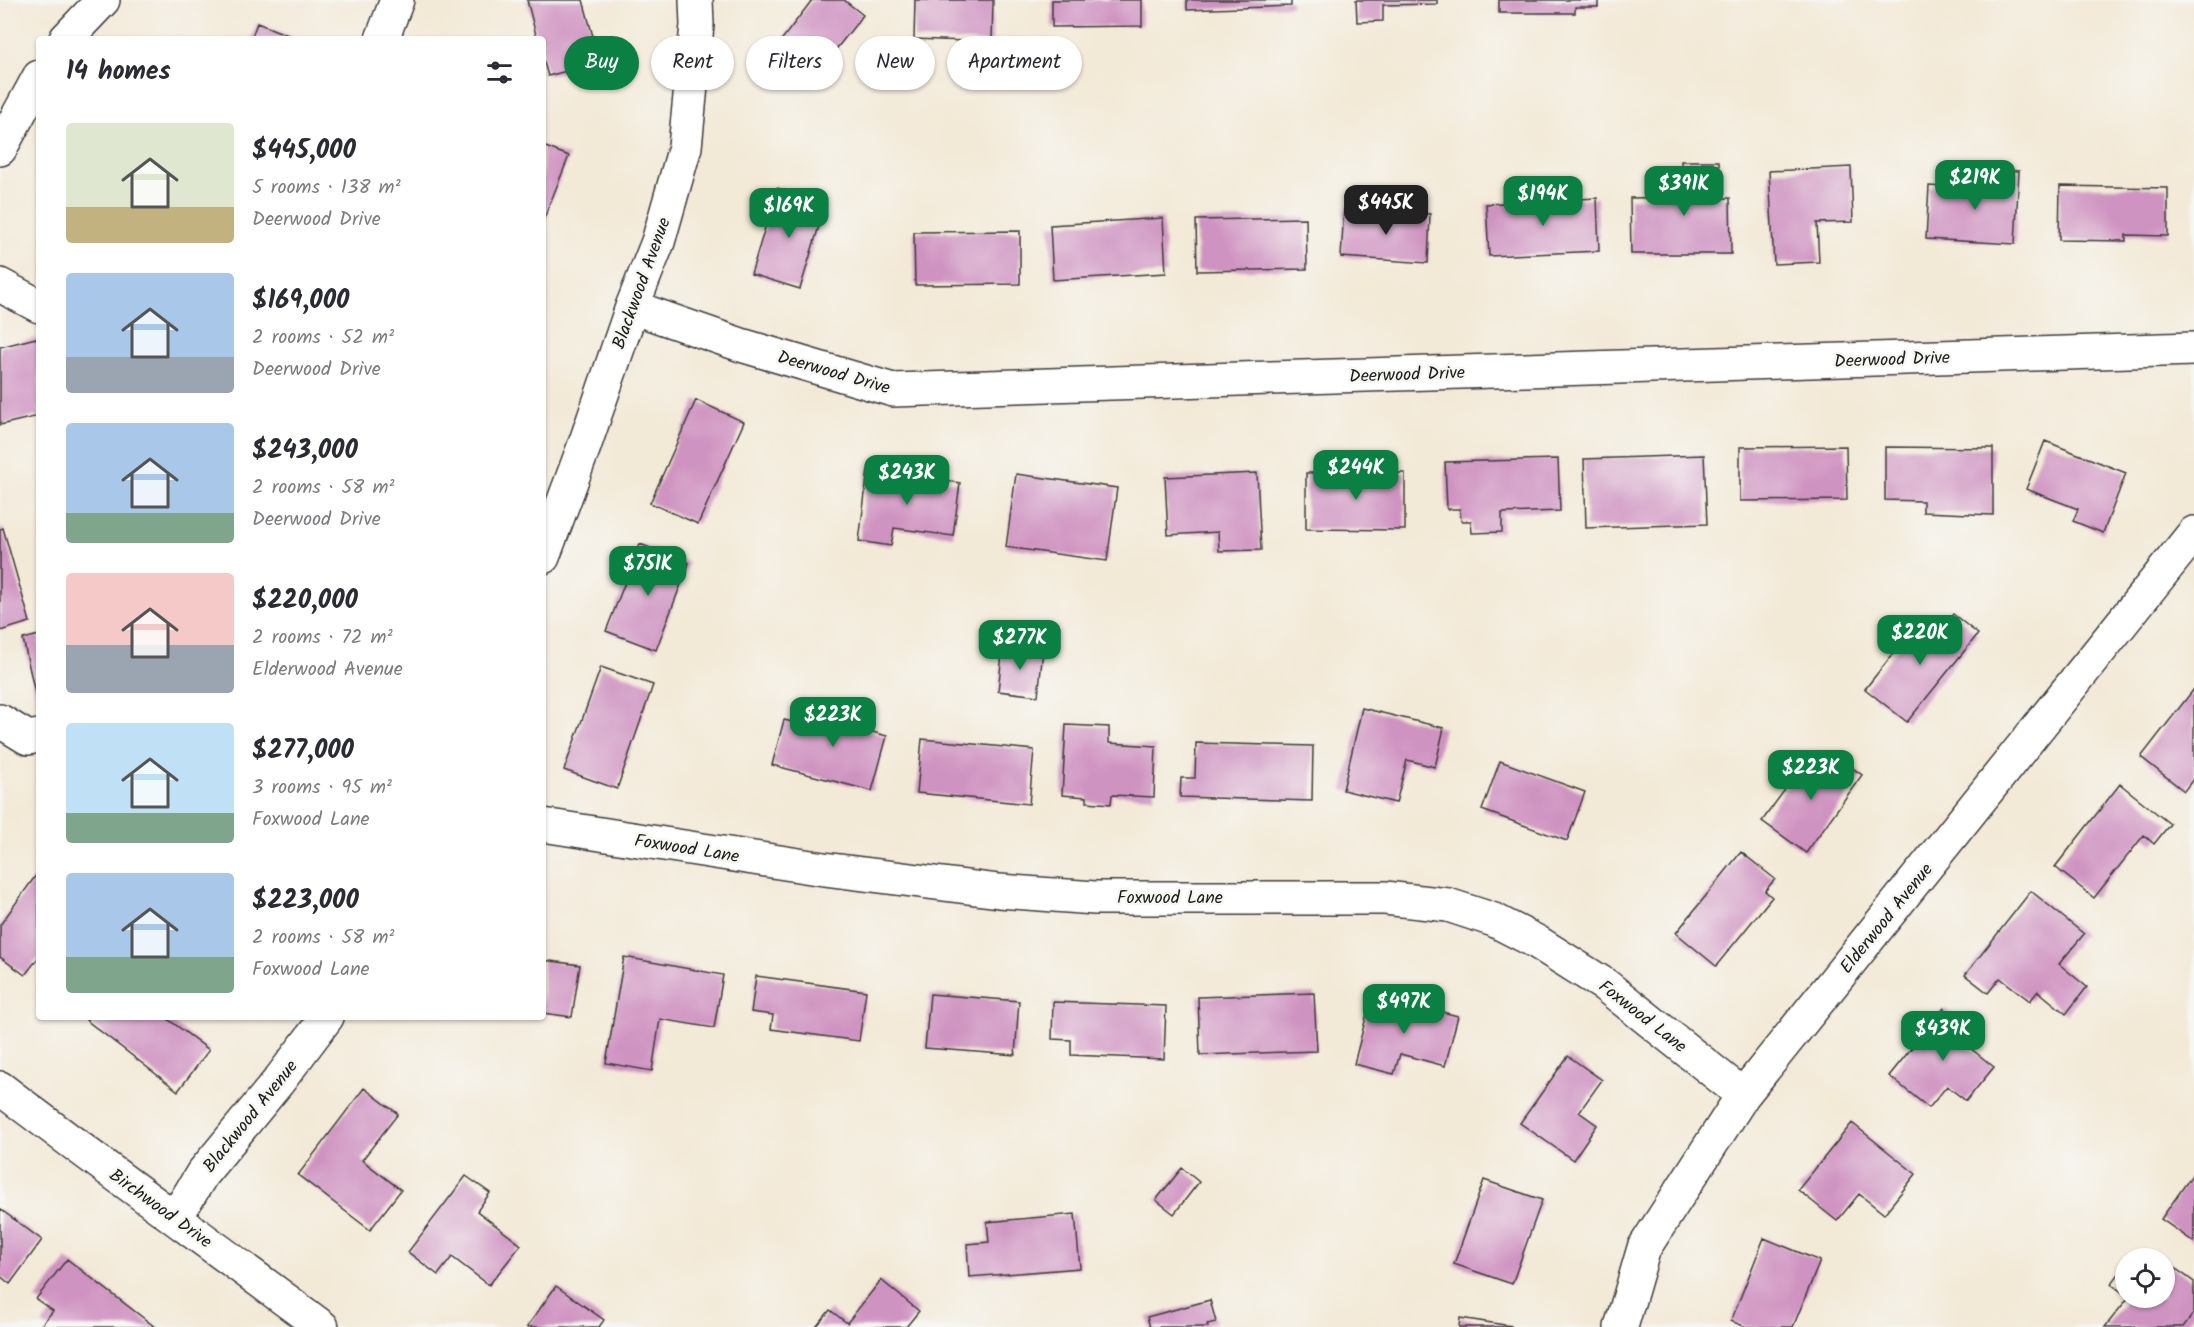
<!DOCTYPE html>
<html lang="en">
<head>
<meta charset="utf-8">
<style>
  :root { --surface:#fff; --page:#f2f2f3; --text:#2b2b33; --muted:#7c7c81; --accent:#0b8043 }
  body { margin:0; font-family:Kalam,sans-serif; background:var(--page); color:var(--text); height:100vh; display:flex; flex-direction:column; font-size:22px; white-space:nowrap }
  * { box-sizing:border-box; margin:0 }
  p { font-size:20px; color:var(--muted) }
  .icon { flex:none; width:33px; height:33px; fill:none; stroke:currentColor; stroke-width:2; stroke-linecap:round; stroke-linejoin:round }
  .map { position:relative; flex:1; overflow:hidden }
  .details { position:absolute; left:36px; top:36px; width:510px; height:984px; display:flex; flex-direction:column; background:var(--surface); border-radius:6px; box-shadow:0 2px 4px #0004 }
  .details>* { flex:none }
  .top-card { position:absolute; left:564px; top:36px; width:570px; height:54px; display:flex; gap:12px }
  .fabs { position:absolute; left:2115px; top:1248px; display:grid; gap:12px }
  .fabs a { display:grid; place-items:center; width:60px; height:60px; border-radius:50%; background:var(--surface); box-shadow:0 2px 4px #0004; font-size:30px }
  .price { position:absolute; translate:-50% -51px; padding:0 14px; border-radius:12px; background:var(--accent); color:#fff; font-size:20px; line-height:39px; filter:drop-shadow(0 2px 3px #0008) }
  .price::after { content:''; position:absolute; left:50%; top:36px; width:18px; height:14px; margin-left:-9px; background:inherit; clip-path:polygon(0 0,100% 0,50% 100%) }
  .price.current { background:#222; color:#fff }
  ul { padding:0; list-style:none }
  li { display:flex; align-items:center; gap:18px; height:150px; padding:0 30px }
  li span { display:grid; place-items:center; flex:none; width:168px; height:120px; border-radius:6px; color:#555 }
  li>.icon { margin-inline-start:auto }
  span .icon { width:72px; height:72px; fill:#fffc; stroke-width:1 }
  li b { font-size:26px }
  h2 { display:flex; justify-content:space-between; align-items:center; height:72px; padding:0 30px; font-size:26px }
  .chip { padding:0 21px; border-radius:27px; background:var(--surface); box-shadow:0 2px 4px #0004; font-size:21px; line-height:54px }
  .chip.current { background:var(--accent); color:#fff }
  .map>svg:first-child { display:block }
</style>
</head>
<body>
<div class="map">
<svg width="2194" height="1327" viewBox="0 0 2194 1327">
  <rect width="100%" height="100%" fill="#f6f6f2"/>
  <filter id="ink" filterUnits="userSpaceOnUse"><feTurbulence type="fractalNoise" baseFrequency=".0167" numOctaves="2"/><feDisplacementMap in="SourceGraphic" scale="12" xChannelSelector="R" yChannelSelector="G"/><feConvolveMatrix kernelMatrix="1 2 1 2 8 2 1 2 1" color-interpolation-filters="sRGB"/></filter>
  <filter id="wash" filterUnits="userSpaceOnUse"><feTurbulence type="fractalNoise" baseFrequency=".008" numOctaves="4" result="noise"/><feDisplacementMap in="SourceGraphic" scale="24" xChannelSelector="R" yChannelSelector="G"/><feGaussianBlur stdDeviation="1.35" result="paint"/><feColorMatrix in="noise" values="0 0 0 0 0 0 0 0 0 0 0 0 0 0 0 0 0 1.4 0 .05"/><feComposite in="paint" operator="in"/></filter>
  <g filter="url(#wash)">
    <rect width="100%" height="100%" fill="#f3e9d7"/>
    <g id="blocks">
      <path fill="#cf93c1" d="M527,0H583L600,62L548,76L543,59V39H537Z
        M812,0H844L863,15L811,81L773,51Z
        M915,0H993L992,42L914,39Z
        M1052,0H1142V26L1052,27Z
        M1187,0H1291V6L1187,10Z
        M1356,0H1437V4L1383,5V21L1357,22Z
        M1499,0H1598V7H1575V13H1499Z
        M257,23L298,39H251Z
        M543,146L569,156L543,221Z
        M1681,161H1719L1720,198H1730L1731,254H1631L1630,198L1682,197Z
        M1851,167L1853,222L1817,223L1819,262L1774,264L1769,171Z
        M1990,170L2019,171L2015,244L1926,239L1929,186L1989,190Z
        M2060,186L2168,188V236L2126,235V241L2059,240Z
        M777,188L826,203L800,289L751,274Z
        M1597,198L1599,251L1489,256L1486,204Z
        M1344,209L1430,214L1428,263L1341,257Z
        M1163,218L1166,273L1053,280L1050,225Z
        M1306,218L1307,269L1197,271L1196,220Z
        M1020,231V284L915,285L914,232Z
        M36,338L39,349V416L0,425V347Z
        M696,400L744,422L698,524L650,503Z
        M2045,441L2126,473L2103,533L2073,521L2078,509L2026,489Z
        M1846,446L1847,500L1740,501V447Z
        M1885,447L1993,448V515L1923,512V501L1885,500Z
        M1704,455L1707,524L1586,528L1584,459Z
        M1558,459L1560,511L1502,513V532L1472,533L1471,521H1461L1460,509H1447L1445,462Z
        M868,470L960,483L953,536L894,528L891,546L859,541Z
        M1257,473L1261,550L1219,551L1218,532L1168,535L1165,477Z
        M1306,473H1405V530L1306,529Z
        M1016,474L1117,488L1107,561L1006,547Z
        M3,528L30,622L0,631V529Z
        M640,544L689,563L656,650L606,631Z
        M1953,614L1978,634L1907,722L1865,689L1920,620L1937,633Z
        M39,635V707H38L23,639Z
        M1003,645L1043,651L1038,696L998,691Z
        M601,667L653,685L617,789L564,770Z
        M2194,689V778L2184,791L2141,757Z
        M827,702L870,713L865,730L887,736L872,791L772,765L784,720L820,729Z
        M1362,708L1444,728L1435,767L1407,760L1396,803L1343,790Z
        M1066,725L1109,727V743L1156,746L1154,797L1112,795L1111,804L1087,802V797L1062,795Z
        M922,739L1034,750L1029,804L917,793Z
        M1196,743L1313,746L1312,801L1180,797L1181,778H1195Z
        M1811,754L1829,766L1836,756L1862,775L1806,853L1762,821Z
        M1500,761L1585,792L1567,841L1482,810Z
        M2120,784L2170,824L2154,844L2144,835L2094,898L2055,867Z
        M1741,852L1775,879L1765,891L1772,897L1716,966L1676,933Z
        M39,871V957L25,975L0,957V925Z
        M2031,891L2084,934L2059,964L2087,987L2066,1014L2038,991L2030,1001L2000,978L1988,993L1965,975Z
        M624,957L723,975L714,1028L660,1019L652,1071L606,1063Z
        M543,960L580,965L572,1017L543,1013Z
        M756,976L866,991L859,1041L771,1029L773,1015L751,1012Z
        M1314,993L1317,1051L1200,1055L1198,997Z
        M930,994L1019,1001L1015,1055L925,1048Z
        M1372,994L1458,1016L1445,1066L1400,1054L1394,1074L1354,1064Z
        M1053,1002L1166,1006L1164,1059L1071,1055V1040L1052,1039Z
        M1944,1008L1980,1036L1970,1048L1994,1067L1966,1101L1947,1086L1929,1108L1889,1076Z
        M88,1017H165L209,1050L178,1091L86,1020Z
        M1568,1056L1602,1080L1579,1112L1597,1125L1573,1160L1520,1123Z
        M364,1088L398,1114L362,1160L401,1190L370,1230L298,1175Z
        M1852,1123L1916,1174L1884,1214L1859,1194L1837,1221L1798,1190Z
        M1182,1168L1199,1182L1174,1214L1156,1200Z
        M2194,1172V1242L2161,1219Z
        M466,1176L490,1193L477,1211L521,1245L489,1285L452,1257L438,1275L408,1252Z
        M1484,1180L1542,1200L1512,1284L1454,1264Z
        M0,1209L42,1240L10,1284L0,1276Z
        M1075,1214L1080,1268L969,1277L967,1244L989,1242L987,1222Z
        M1764,1238L1820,1261L1793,1327H1746L1731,1321Z
        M67,1259L155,1327H47L42,1324L53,1311L36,1299Z
        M2164,1260L2194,1282V1313L2183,1327H2105L2128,1298H2164Z
        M2126,1265V1295L2111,1284Z
        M881,1280L919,1311L906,1327H816L830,1310L847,1323Z
        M556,1286L604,1320L599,1327H527Z
        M1210,1300L1216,1322L1207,1324L1208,1327H1150L1147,1317Z
        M1460,1318L1511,1326V1327H1459Z"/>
    </g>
  </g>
  <g filter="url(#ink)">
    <use href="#blocks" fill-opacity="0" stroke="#3c3b38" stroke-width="1.5"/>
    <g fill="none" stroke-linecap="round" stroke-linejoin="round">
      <g stroke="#3c3b38" stroke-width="36">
        <path id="minor" d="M66,39L103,0
          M382,39L397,0
          M0,149L39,77
          M0,285L39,306
          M632,307L741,345L893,390L2194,349
          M543,557L585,444L632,307L658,242L685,147L697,25L696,0
          M0,721L28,738L39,736
          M543,825L824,869L999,891L1095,898H1385L1448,905L1494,920L1537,942L1605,985L1743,1095
          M0,1088C106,1169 215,1247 322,1327
          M176,1217L202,1174L278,1082L327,1017
          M1621,1327L1644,1248L1743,1095L2194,533"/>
      </g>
      <use href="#minor" stroke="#fff" stroke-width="33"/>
    </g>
  </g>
  <g text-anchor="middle" stroke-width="5" stroke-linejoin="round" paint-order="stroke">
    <g font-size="18" fill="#1c1c1c" stroke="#f6f6f2">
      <text transform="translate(641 283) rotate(-70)" y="6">Blackwood Avenue</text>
      <text transform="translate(1892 359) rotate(-2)" y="6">Deerwood Drive</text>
      <text transform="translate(834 372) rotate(16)" y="6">Deerwood Drive</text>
      <text transform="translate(1407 374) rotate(-2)" y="6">Deerwood Drive</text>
      <text transform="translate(687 848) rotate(9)" y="6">Foxwood Lane</text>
      <text x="1170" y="903">Foxwood Lane</text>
      <text transform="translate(1886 918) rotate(-51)" y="6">Elderwood Avenue</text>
      <text transform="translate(1643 1016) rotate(38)" y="6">Foxwood Lane</text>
      <text transform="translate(250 1116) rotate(-51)" y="6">Blackwood Avenue</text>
      <text transform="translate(161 1208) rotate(36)" y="6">Birchwood Drive</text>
    </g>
  </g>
</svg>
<div class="fabs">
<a><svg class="icon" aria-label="locate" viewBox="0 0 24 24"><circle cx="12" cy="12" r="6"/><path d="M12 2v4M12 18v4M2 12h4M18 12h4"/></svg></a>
</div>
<b class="price" style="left:1975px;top:211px">$219K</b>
<b class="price" style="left:1684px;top:217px">$391K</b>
<b class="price" style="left:1543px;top:227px">$194K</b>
<b class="price current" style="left:1386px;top:236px">$445K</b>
<b class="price" style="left:789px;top:239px">$169K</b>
<b class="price" style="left:1356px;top:501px">$244K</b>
<b class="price" style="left:907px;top:506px">$243K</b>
<b class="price" style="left:648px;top:597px">$751K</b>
<b class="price" style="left:1920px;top:666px">$220K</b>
<b class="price" style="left:1020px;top:671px">$277K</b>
<b class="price" style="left:833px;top:748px">$223K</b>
<b class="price" style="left:1811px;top:801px">$223K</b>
<b class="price" style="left:1404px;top:1035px">$497K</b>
<b class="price" style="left:1943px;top:1062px">$439K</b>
<div class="top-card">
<a class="chip current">Buy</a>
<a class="chip">Rent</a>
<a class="chip">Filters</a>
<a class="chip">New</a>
<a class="chip">Apartment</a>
</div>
<section class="details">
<h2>14 homes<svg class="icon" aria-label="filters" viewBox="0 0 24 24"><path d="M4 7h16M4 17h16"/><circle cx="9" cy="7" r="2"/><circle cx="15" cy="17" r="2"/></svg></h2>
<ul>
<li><span style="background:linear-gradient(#dfe7d0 70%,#c2b280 0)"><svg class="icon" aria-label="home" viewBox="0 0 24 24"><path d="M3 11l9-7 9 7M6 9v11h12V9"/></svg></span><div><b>$445,000</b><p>5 rooms · 138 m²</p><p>Deerwood Drive</p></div></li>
<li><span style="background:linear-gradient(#a9c7e8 70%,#9aa5b1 0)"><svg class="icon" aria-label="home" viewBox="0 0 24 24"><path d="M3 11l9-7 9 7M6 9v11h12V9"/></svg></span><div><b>$169,000</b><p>2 rooms · 52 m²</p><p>Deerwood Drive</p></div></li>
<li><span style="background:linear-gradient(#a9c7e8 75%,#7fa58c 0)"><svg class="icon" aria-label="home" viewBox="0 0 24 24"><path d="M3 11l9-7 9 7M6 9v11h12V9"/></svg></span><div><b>$243,000</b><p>2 rooms · 58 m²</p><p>Deerwood Drive</p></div></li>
<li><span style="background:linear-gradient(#f6c9c9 60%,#9aa5b1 0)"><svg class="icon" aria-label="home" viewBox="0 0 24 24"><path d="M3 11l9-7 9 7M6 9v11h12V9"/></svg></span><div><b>$220,000</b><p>2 rooms · 72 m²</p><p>Elderwood Avenue</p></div></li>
<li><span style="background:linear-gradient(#bfe0f5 75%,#7fa58c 0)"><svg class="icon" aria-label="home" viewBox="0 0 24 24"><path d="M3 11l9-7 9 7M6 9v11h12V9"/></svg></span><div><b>$277,000</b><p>3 rooms · 95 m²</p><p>Foxwood Lane</p></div></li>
<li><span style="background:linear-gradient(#a9c7e8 70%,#7fa58c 0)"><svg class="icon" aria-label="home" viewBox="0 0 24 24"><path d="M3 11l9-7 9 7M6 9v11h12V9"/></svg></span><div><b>$223,000</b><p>2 rooms · 58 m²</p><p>Foxwood Lane</p></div></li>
</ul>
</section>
</div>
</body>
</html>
